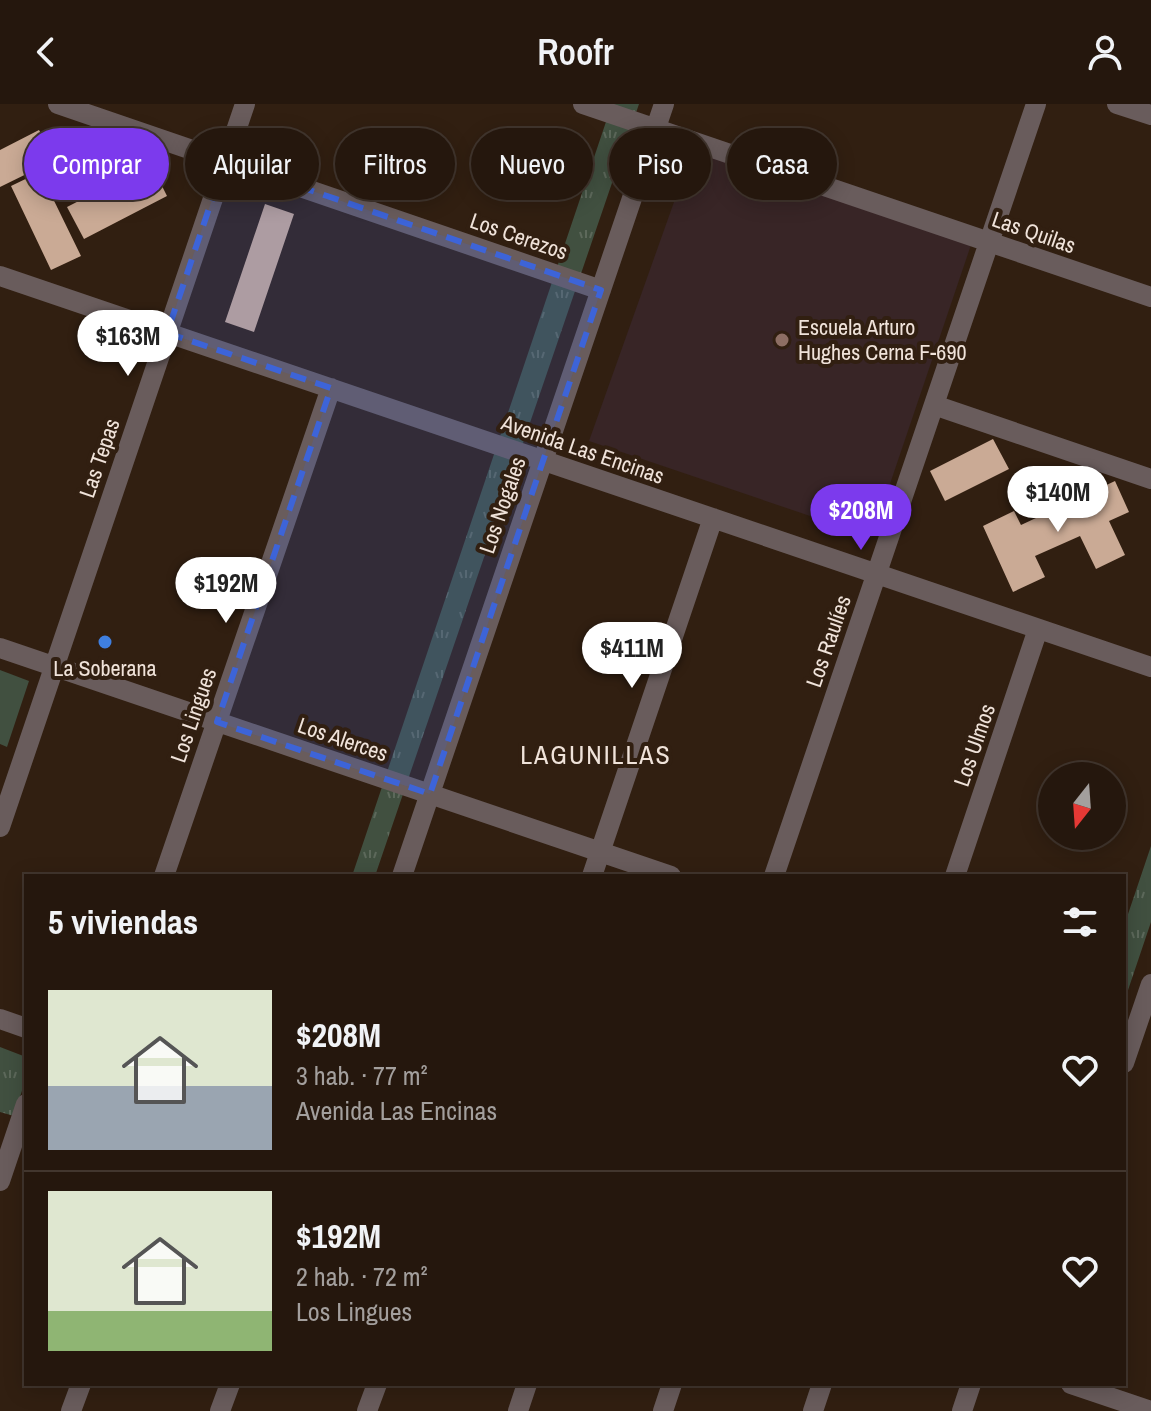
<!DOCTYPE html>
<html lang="es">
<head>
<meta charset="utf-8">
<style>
  :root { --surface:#25170d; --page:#2d2016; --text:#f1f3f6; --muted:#a39f9d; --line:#42362e; --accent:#7c3aed }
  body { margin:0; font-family:"Archivo Narrow",sans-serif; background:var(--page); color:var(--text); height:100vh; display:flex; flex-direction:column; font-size:30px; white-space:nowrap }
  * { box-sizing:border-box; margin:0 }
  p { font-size:26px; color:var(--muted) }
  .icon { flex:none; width:44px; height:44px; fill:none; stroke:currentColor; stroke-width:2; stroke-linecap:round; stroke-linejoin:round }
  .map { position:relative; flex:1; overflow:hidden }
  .sheet { position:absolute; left:24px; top:770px; width:1102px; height:512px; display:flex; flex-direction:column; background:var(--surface); border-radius:0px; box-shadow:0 4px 20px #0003,0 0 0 2px var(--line) }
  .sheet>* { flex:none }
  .guide { position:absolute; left:24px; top:24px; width:1104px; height:72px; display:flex; gap:16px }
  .needle { width:52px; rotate:197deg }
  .fabs { position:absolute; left:1038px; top:658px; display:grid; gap:16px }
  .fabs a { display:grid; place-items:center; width:88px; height:88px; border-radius:50%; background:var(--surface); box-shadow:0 4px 20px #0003,0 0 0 2px var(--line); font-size:40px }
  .price { position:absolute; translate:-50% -68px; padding:0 18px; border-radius:28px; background:#fff; color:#222; font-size:26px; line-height:52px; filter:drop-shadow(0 2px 4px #0008) }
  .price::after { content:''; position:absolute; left:50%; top:48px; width:24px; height:18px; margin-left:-12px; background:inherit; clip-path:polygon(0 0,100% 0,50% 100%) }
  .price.selected { background:var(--accent); color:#fff }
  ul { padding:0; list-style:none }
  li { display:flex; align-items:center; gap:24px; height:200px; padding:0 24px }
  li+li { border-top:2px solid var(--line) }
  li span { display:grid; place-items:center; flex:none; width:224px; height:160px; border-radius:0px; color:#555 }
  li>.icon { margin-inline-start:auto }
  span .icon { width:96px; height:96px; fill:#fffc; stroke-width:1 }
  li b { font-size:34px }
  h2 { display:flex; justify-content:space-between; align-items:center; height:96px; padding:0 24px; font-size:34px }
  .chip { padding:0 28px; border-radius:36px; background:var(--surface); box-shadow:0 4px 20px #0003,0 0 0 2px var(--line); font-size:28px; line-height:72px }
  .chip.selected { background:var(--accent); color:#fff }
  header { display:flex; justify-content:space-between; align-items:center; height:104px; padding:0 24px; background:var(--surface); font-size:36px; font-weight:600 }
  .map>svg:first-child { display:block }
</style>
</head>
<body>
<header><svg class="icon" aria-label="back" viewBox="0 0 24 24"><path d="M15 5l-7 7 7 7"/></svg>Roofr<svg class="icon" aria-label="person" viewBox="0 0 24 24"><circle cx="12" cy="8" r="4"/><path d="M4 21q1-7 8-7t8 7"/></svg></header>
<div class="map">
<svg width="1151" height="1307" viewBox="0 0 1151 1307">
  <defs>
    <pattern id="grass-tufts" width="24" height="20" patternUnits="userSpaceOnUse" patternTransform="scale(2)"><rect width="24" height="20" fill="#415040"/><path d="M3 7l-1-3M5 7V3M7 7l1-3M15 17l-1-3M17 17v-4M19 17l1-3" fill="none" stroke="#5d695b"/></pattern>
  </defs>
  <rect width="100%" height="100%" fill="#311f11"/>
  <path fill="#382526" d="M695,39L973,135L872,433L589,337Z"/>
  <path fill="url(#grass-tufts)" d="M612,0H639L375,772H352Z
    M1151,742V818L1124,898V822Z
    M0,943L26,953V974L14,1012L0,1008Z"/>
  <path fill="#415040" d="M0,566L29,577L7,643L0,640Z"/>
  <path fill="#caaa95" d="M39,26L55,56L0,83V46Z
    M151,60L167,92L84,135L67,103Z
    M40,68L81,152L51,166L11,82Z
    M265,100L294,110L254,228L225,218Z
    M993,335L1009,365L945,397L930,367Z
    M1115,377L1129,408L1109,417L1125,451L1096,465L1080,432L1035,452L1045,473L1013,488L983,422L1014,407L1021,421Z"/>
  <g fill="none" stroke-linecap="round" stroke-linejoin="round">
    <path stroke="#695c5c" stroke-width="20" d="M58,0L601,186
      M583,0L1151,193
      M1117,0L1151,11
      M0,172L1151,563
      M934,301L1151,375
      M0,544L671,772
      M0,723L245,0
      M164,772L331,284
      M402,772L664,0
      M592,772L713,414
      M774,772L1036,0
      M955,772L1038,525
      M0,915L26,924
      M1124,959L1151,880
      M0,1077L26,1000
      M1071,1280L1151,1307
      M71,1307L81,1280
      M220,1307L230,1280
      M367,1307L377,1280
      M518,1307L527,1280
      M663,1307L672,1280
      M813,1307L822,1280
      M962,1307L971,1280"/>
  </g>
  <path fill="#3d64d8" fill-opacity="0.2" stroke="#3d64d8" stroke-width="6" stroke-dasharray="16 10" stroke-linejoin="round" d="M225,57L601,186L430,690L217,618L331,284L167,229Z"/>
  <circle fill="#8d6e63" stroke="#311f11" stroke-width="3" cx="782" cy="236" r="8"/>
  <circle fill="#3f7fe0" stroke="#311f11" stroke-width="3" cx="105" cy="538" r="8"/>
  <g text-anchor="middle" stroke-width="8" stroke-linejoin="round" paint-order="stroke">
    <g font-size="22" fill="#f0e3da" stroke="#311f11">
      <text transform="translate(1034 128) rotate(19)" y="8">Las Quilas</text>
      <text transform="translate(519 132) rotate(19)" y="8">Los Cerezos</text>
      <text transform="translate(583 345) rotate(19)" y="8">Avenida Las Encinas</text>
      <text transform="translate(99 354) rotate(-71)" y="8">Las Tepas</text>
      <text transform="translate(502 401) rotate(-71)" y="8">Los Nogales</text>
      <text transform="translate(828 537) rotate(-71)" y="8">Los Raulíes</text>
      <text transform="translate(193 611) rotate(-71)" y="8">Los Lingues</text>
      <text transform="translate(343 635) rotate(19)" y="8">Los Alerces</text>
      <text transform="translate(974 641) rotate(-71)" y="8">Los Ulmos</text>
    </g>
    <g font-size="22" fill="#f0e3da" stroke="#311f11" text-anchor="start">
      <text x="798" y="231">Escuela Arturo<tspan x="798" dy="25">Hughes Cerna F-690</tspan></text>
      <text x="105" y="572" text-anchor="middle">La Soberana</text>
    </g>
    <g font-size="26" letter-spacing="2" fill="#f0e3da" stroke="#311f11">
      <text x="596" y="660">LAGUNILLAS</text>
    </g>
  </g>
</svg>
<div class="fabs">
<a><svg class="needle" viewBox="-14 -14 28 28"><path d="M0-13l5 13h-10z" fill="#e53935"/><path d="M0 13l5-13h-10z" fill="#a39f9d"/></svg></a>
</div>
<b class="price" style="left:128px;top:274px">$163M</b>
<b class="price" style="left:1058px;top:430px">$140M</b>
<b class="price selected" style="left:861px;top:448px">$208M</b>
<b class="price" style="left:226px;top:521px">$192M</b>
<b class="price" style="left:632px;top:586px">$411M</b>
<div class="guide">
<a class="chip selected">Comprar</a>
<a class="chip">Alquilar</a>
<a class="chip">Filtros</a>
<a class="chip">Nuevo</a>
<a class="chip">Piso</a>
<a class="chip">Casa</a>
</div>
<section class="sheet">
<h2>5 viviendas<svg class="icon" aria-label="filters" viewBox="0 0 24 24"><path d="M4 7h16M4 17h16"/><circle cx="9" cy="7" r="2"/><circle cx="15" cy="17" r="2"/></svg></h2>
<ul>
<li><span style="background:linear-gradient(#dfe7d0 60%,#9aa5b1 0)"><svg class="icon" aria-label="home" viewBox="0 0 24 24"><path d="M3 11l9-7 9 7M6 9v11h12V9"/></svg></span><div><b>$208M</b><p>3 hab. · 77 m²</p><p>Avenida Las Encinas</p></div><svg class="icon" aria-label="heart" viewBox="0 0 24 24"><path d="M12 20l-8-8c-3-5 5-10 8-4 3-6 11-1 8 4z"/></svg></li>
<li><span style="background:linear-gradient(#dfe7d0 75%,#8fb573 0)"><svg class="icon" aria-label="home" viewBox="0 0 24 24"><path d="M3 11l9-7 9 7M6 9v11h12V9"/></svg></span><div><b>$192M</b><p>2 hab. · 72 m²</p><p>Los Lingues</p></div><svg class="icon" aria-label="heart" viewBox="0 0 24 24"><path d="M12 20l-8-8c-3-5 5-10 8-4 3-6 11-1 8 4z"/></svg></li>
</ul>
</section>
</div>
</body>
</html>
